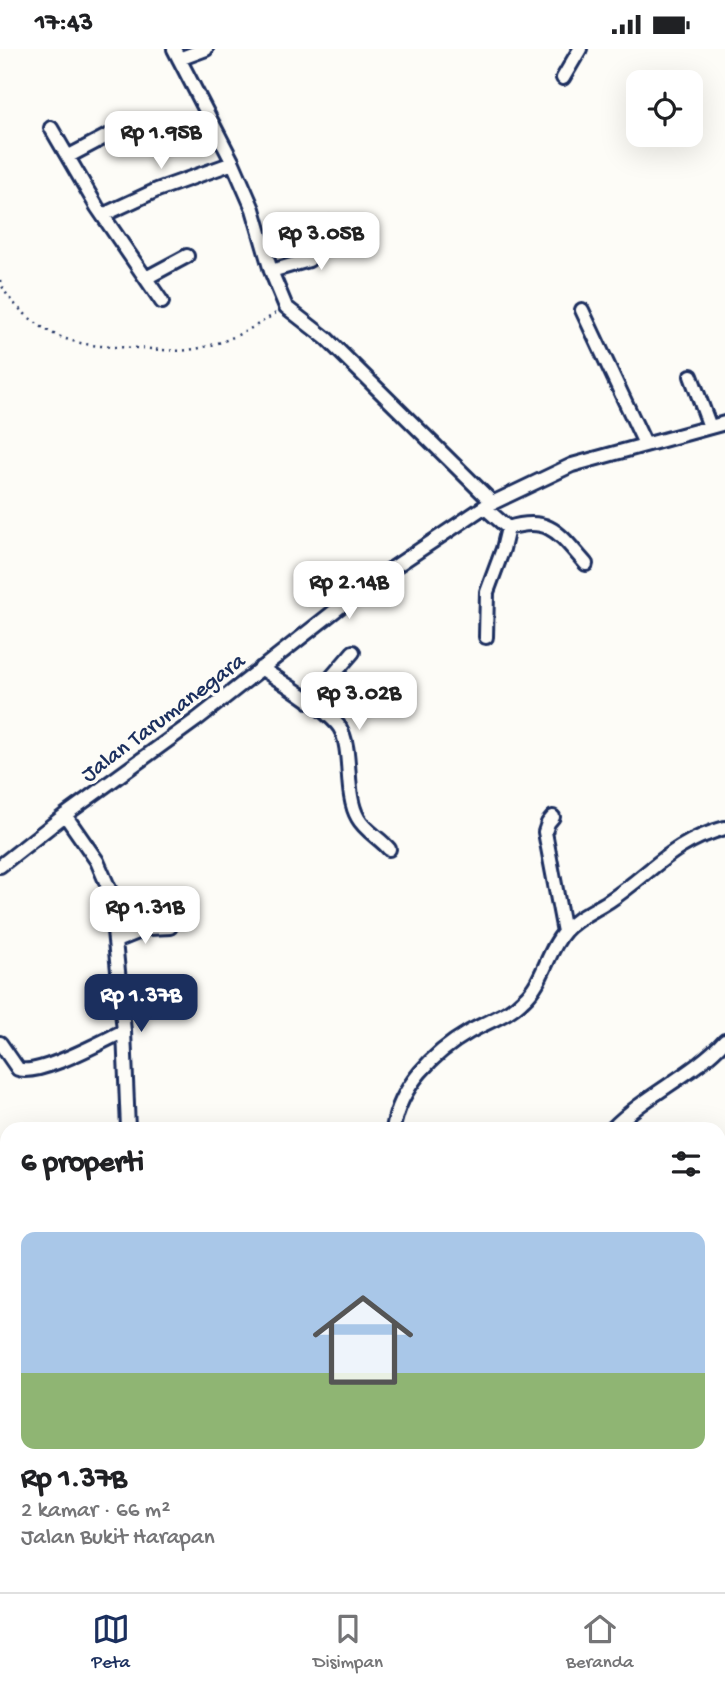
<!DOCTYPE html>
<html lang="id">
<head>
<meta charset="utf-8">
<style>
  :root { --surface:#fff; --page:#f2f2f2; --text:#202124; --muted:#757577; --line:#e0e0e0; --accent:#1b2f5e }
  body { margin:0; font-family:"Gochi Hand",sans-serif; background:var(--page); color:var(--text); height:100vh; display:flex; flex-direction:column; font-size:26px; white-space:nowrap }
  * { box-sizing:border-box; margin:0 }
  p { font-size:23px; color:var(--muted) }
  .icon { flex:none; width:38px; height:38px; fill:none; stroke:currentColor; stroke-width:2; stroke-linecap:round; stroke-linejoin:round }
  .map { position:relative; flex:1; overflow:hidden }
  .side { position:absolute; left:0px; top:1073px; width:726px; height:471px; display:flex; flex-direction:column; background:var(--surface); border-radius:21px 21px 0 0; box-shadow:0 7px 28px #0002 }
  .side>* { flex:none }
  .buttons { position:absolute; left:626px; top:21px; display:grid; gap:14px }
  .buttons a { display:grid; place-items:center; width:77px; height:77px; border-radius:14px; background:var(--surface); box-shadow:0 7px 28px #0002; font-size:35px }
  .price { position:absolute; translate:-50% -60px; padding:0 16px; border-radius:14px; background:#fff; color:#222; font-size:23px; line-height:46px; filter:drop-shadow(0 2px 4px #0008) }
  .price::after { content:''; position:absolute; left:50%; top:42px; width:21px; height:16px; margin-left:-10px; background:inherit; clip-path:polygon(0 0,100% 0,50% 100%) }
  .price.active { background:var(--accent); color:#fff }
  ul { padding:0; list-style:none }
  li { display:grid; align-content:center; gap:14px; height:371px; padding:0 21px }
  li span { display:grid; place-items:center; height:217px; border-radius:14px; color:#555 }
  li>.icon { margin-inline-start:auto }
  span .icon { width:126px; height:126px; fill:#fffc; stroke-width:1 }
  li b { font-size:30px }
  h2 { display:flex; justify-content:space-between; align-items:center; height:84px; padding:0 21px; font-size:30px }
  .status { display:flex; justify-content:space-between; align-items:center; height:49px; padding:0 35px; background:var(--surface); direction:ltr }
  .status svg { height:19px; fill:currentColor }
  .tab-bar { display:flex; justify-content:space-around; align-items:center; height:98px; border-top:2px solid var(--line); background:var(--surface); font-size:19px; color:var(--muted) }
  .tab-bar a { display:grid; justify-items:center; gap:4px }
  .tab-bar .active { color:var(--accent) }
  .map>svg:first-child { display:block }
</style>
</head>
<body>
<div class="status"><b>17:43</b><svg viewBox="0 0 49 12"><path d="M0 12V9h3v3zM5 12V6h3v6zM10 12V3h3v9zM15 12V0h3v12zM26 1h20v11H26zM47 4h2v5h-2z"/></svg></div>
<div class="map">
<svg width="725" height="1543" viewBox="0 0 725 1543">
  <rect width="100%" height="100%" fill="#fdfcf7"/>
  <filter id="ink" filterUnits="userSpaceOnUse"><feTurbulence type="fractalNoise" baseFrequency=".0143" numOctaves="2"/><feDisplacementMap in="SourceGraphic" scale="14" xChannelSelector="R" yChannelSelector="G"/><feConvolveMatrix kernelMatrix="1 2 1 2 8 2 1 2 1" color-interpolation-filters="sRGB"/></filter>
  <g filter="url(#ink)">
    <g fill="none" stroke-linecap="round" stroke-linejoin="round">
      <g stroke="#1b2f5e" stroke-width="18">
        <path id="minor" d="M174,0L233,114L253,160L271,222L286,258L327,290L492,453
          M179,10L206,0
          M563,29L580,0
          M51,79L97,158L162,253
          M69,107L107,87
          M103,166L157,141L233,114
          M271,222L309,211L333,173
          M146,229L187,207
          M582,261L645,395
          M691,327L710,378
          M484,458L508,479C551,466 560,486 586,515
          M486,588L487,543L503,500L508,479
          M261,619C280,632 330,662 340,679C353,701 344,745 358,769C365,782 380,789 389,800
          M310,653L353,603
          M65,766L97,812L110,842L124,982L128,1080
          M553,768L548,774L545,783L564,883
          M0,817L65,766L196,671L369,535L484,458L572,416L725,374
          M116,892L148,879L170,878
          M0,994L18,1020C38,1028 103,992 124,982
          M393,1080C400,1037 433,1004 469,983C488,972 509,966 524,950C544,932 547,902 565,882C577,868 594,862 609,852C653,823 670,794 725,779
          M612,1080C645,1046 695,1025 725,991
          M719,1133L725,1130
          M0,1146L7,1142
          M719,1482L725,1481
          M0,1490L7,1484
          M75,1536L79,1543
          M24,1543L35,1536
          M214,1543L221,1536
          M488,1543L499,1536"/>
      </g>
      <path stroke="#1b2f5e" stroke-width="2.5" stroke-dasharray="2 5" stroke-linecap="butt" d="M0,231C4,245 14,255 25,265C62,298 93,297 139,299C155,300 172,303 188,301C220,297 249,282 276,264"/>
      <use href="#minor" stroke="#fdfcf7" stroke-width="12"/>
    </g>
  </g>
  <g text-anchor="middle" stroke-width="7" stroke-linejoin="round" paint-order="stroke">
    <g font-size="23" fill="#1b2f5e" stroke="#fdfcf7">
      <text transform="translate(162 667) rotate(-37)" y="8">Jalan Tarumanegara</text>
    </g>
  </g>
</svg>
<div class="buttons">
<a><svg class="icon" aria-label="locate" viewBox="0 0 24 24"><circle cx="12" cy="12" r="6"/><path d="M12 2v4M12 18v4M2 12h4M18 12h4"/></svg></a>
</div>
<b class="price" style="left:161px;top:122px">Rp 1.95B</b>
<b class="price" style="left:321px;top:223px">Rp 3.05B</b>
<b class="price" style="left:349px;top:572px">Rp 2.14B</b>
<b class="price" style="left:359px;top:683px">Rp 3.02B</b>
<b class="price" style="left:145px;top:897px">Rp 1.31B</b>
<b class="price active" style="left:141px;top:985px">Rp 1.37B</b>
<section class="side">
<h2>6 properti<svg class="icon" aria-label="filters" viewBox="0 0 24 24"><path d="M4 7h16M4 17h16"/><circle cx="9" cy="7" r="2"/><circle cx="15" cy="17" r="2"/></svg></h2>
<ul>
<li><span style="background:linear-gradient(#a9c7e8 65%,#8fb573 0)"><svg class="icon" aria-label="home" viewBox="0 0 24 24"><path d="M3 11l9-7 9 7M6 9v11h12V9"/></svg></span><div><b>Rp 1.37B</b><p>2 kamar · 66 m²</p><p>Jalan Bukit Harapan</p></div></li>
</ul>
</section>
</div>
<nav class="tab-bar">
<a class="active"><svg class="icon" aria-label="map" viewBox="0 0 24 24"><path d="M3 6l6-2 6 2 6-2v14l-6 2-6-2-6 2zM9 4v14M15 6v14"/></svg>Peta</a>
<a><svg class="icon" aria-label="saved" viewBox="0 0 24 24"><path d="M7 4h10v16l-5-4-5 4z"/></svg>Disimpan</a>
<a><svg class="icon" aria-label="home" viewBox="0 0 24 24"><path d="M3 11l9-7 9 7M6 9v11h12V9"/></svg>Beranda</a>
</nav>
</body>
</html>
